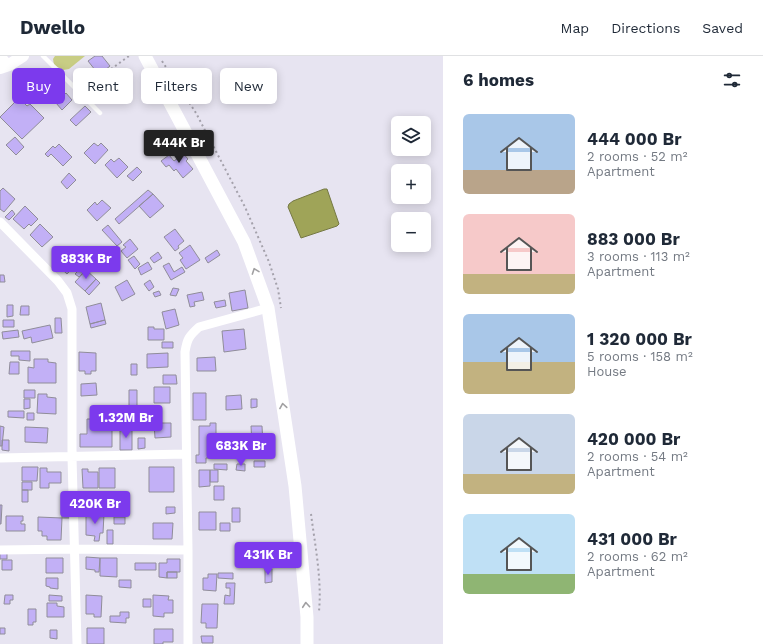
<!DOCTYPE html>
<html lang="en">
<head>
<meta charset="utf-8">
<style>
  :root { --surface:#fff; --page:#f6f6f7; --text:#1f2937; --muted:#747a83; --line:#e0e1e3; --accent:#7c3aed }
  body { margin:0; font-family:"Work Sans",sans-serif; background:var(--page); color:var(--text); height:100vh; display:flex; flex-direction:column; font-size:15px; white-space:nowrap }
  * { box-sizing:border-box; margin:0 }
  p { font-size:13px; color:var(--muted) }
  .icon { flex:none; width:22px; height:22px; fill:none; stroke:currentColor; stroke-width:2; stroke-linecap:round; stroke-linejoin:round }
  .map { position:relative; flex:1; overflow:hidden }
  .drawer { display:flex; flex-direction:column; background:var(--surface); width:320px }
  .drawer>* { flex:none }
  .guide { position:absolute; left:12px; top:12px; width:371px; height:36px; display:flex; gap:8px }
  .tools { position:absolute; left:391px; top:60px; display:grid; gap:8px }
  .tools a { display:grid; place-items:center; width:40px; height:40px; border-radius:6px; background:var(--surface); box-shadow:0 2px 10px #0003; font-size:20px }
  .price { position:absolute; translate:-50% -34px; padding:0 9px; border-radius:4px; background:var(--accent); color:#fff; font-size:13px; line-height:26px; filter:drop-shadow(0 1px 2px #0008) }
  .price::after { content:''; position:absolute; left:50%; top:24px; width:12px; height:9px; margin-left:-6px; background:inherit; clip-path:polygon(0 0,100% 0,50% 100%) }
  .price.current { background:#222; color:#fff }
  ul { padding:0; list-style:none }
  li { display:flex; align-items:center; gap:12px; height:100px; padding:0 20px }
  li span { display:grid; place-items:center; flex:none; width:112px; height:80px; border-radius:6px; color:#555 }
  li>.icon { margin-inline-start:auto }
  span .icon { width:48px; height:48px; fill:#fffc; stroke-width:1 }
  li b { font-size:17px }
  h2 { display:flex; justify-content:space-between; align-items:center; height:48px; padding:0 20px; font-size:17px }
  .tag { padding:0 14px; border-radius:6px; background:var(--surface); box-shadow:0 2px 10px #0003; font-size:14px; line-height:36px }
  .tag.current { background:var(--accent); color:#fff }
  header { display:flex; align-items:center; gap:24px; box-sizing:border-box; height:56px; padding:0 20px; background:var(--surface); border-bottom:1px solid var(--line) }
  header strong { font-size:19px }
  nav { display:flex; gap:22px; margin-inline-start:auto; font-size:14px }
  main { display:flex; flex:1; min-height:0 }
  .map>svg:first-child { display:block }
</style>
</head>
<body>
<header>
<strong>Dwello</strong>
<nav><a>Map</a><a>Directions</a><a>Saved</a></nav>
</header>
<main>
<div class="map">
<svg width="443" height="588" viewBox="0 0 443 588">
  <rect width="100%" height="100%" fill="#e7e4f1"/>
  <path fill="#c8cd84" d="M55,0H85L69,13L63,14L54,9L53,3Z"/>
  <path fill="#9fa458" stroke="#757844" d="M324,133H327L339,168L337,170L301,182L288,151L289,148L293,145Z"/>
  <path fill="#c2b0f6" stroke="#908d99" d="M95,0H102L110,10L99,19L88,5Z
    M66,37L72,44L62,54L56,47Z
    M19,42L27,50L30,48L44,62L22,83L0,61Z
    M85,50L91,56L76,70L70,64Z
    M15,81L24,91L16,99L6,89Z
    M94,87L98,90L101,87L108,94L95,108L84,97Z
    M59,88L72,101L63,110L51,98L48,101L45,98L53,90L55,92Z
    M181,95L188,103L186,105L193,113L183,122L176,113L174,115L169,109L166,111L161,105L169,99L174,105L178,102L176,99Z
    M119,102L128,111L117,122L105,109L111,103L114,106Z
    M137,111L142,116L133,125L127,120Z
    M69,117L76,124L67,133L61,126Z
    M3,132L15,143L4,156L0,153V135Z
    M148,134L153,138L119,168L115,163Z
    M153,138L164,150L150,162L139,150Z
    M102,144L111,152L97,165L87,154L95,146L97,149Z
    M25,150L38,163L31,170L29,168L24,173L13,163Z
    M12,154L15,158L9,164L5,161Z
    M40,168L53,181L42,191L30,179Z
    M108,169L122,186L117,190L102,174Z
    M175,173L184,185L178,190L179,192L175,195L164,181Z
    M130,183L138,193L127,202L121,195L126,191L123,189Z
    M190,189L200,204L186,213L180,204L183,202L179,197Z
    M66,193L79,205L67,218L54,206Z
    M217,194L220,199L208,207L205,202Z
    M158,196L162,202L154,207L150,202Z
    M134,200L140,208L135,213L128,204Z
    M79,205L82,207L75,215L72,212Z
    M148,206L152,213L141,219L138,212Z
    M169,207L174,216L182,211L185,216L171,224L163,210Z
    M85,208L89,211L79,221L75,218Z
    M86,214L96,223L85,235L75,226Z
    M0,219H4L5,226H0Z
    M96,223L100,227L89,239L85,235Z
    M127,224L135,238L122,245L115,231Z
    M150,224L154,231L149,235L144,228Z
    M173,232L179,233L176,240L170,239Z
    M245,234L248,252L232,255L229,237Z
    M159,235L161,239L155,241L153,237Z
    M202,236L204,244L194,246L195,250L190,251L187,239Z
    M225,244L226,250L216,252L214,246Z
    M101,247L105,264L90,268L86,251Z
    M7,249H13V260L7,261Z
    M21,250H29V259H20Z
    M175,253L179,269L166,273L162,256Z
    M55,262H61L62,277H55Z
    M3,264H14V271H3Z
    M105,264L106,268L91,272L90,268Z
    M50,269L53,282L32,287L31,281L24,283L22,275Z
    M148,271H154V273H164V284H148Z
    M244,273L246,293L224,296L222,275Z
    M18,274L19,281L3,283L2,276Z
    M162,286H173V292H162Z
    M11,295H30V305L19,304V300H11Z
    M79,296L96,297V315H91V318H85V315H79Z
    M168,297V311L147,312V298Z
    M215,301L216,315H197V302Z
    M34,303H48V306L56,307V327H28V311L34,312Z
    M10,306H19V318H9Z
    M131,308H137V319H131Z
    M163,319H176L177,328H163Z
    M96,327L97,339L81,340V328Z
    M154,331H170V347H154Z
    M24,334H35V342H24Z
    M129,334H137V350H129Z
    M193,337H206V364H193Z
    M38,338H47V341L56,342V358L37,357Z
    M241,339L242,353L226,354V340Z
    M24,343H30V352L24,353Z
    M251,343H257V351L251,352Z
    M153,350H160V359H153Z
    M8,355H24V362L8,361Z
    M27,357H34V364H27Z
    M87,363H104V367H112V391H80V378H87Z
    M154,367H171V381L155,382Z
    M210,367H216V378H211V390H216V402H206V407H196V399H199V370H210Z
    M0,370L4,371L2,390H0Z
    M251,370H262L263,389H252Z
    M25,371L48,372L47,387L25,386Z
    M120,372H132V394H120Z
    M216,378H223V388H216Z
    M138,382H145V392L138,393Z
    M2,384H9V395L2,394Z
    M254,405H265V411H254Z
    M214,408H227V414L214,413Z
    M237,408H245V415L236,414Z
    M22,411H38L37,425H22Z
    M149,411H174V436H149Z
    M40,412H47V416H61V427H49V432H40Z
    M99,412H115V432H99Z
    M82,413H88V416H98V432H83Z
    M199,414H210V430L199,431Z
    M210,414H218V426H210Z
    M22,426H32V434H22Z
    M214,430H224V444H214Z
    M22,434H28V446H22Z
    M89,446L105,447V451H99V454H88Z
    M0,449H2L1,468H0Z
    M166,451H175V457L166,458Z
    M232,452H240V466H232Z
    M62,454H70V462H62Z
    M199,456H216V474H199Z
    M86,457L104,458L103,477H100L99,485H94L95,480L86,479Z
    M6,460H23V465H21V468H25V475H6Z
    M38,461L62,462L61,484H47V480H42V475H38Z
    M114,461H125V468H114Z
    M153,467H173L172,483H153Z
    M220,467H230V475H220Z
    M107,474H113V488H107Z
    M236,492L262,493L261,510H236Z
    M0,495H7V503H0Z
    M86,501L100,502L99,516H95V514L86,513Z
    M46,502H63V517H46Z
    M100,502H117V521L100,520Z
    M167,503H180V516H167V522L159,521V507H167Z
    M2,504H12V514H2Z
    M135,507H156V514H135Z
    M265,513H272V526L265,527Z
    M167,516H177V522H167Z
    M218,517H233V523L218,522Z
    M208,518H217L216,535L203,534V522H208Z
    M46,522H58V533L50,532V531L46,530Z
    M119,524H131V532L119,531Z
    M226,527H235L234,548H224L225,539L230,540V532H226Z
    M5,539H13V544H10V548H4Z
    M49,539L62,540V545H49Z
    M86,539L102,540L101,561H94V558H86Z
    M153,539L169,540L168,544H173V557H164V561L153,560Z
    M143,543H151V551H143Z
    M47,547H57V550L64,551V561H47Z
    M202,548H218L217,572H206V567H201Z
    M28,553H36V566H33V569H28Z
    M120,556H129V562H126V567L110,566V560H120Z
    M0,572H5V578H0Z
    M87,572H104V588H87Z
    M154,573H173V586H163V588H154Z
    M50,574H57V583L50,582Z
    M201,580H213V587H202Z"/>
  <g fill="none" stroke-linecap="round" stroke-linejoin="round">
    <path stroke="#a4a1ab" stroke-width="2" stroke-dasharray="2 3" stroke-linecap="butt" d="M162,5L196,57L245,151L269,206L278,233L281,252
      M107,16L129,0
      M311,458C315,489 322,524 319,555"/>
    <path stroke="#fff" stroke-width="4.5" d="M43,0L100,57"/>
    <path stroke="#fff" stroke-width="9" d="M1,0L9,9
      M0,166L58,225L67,237L72,253V401L77,588
      M0,402L186,398
      M0,494L74,493L188,494
      M188,588V494L185,296C187,283 189,280 199,271L268,252"/>
    <path stroke="#fff" stroke-width="12" d="M0,12L9,9L23,0"/>
    <path stroke="#fff" stroke-width="13" d="M145,0L244,186L268,252L295,430L307,561V588"/>
  </g>
  <defs><path id="oneway-chevron" d="M-2-3.5L2.5 0L-2 3.5" fill="none" stroke-width="1.6" stroke-linecap="round" stroke-linejoin="round"/></defs>
  <g stroke="#a1a0a2">
    <use href="#oneway-chevron" transform="translate(255 215) rotate(-110)"/>
    <use href="#oneway-chevron" transform="translate(283 350) rotate(-99)"/>
    <use href="#oneway-chevron" transform="translate(306 549) rotate(-95)"/>
  </g>
</svg>
<div class="tools">
<a><svg class="icon" aria-label="layers" viewBox="0 0 24 24"><path d="M12 4l9 5-9 5-9-5zM3 14l9 5 9-5"/></svg></a>
<a>+</a>
<a>−</a>
</div>
<b class="price current" style="left:179px;top:108px">444K Br</b>
<b class="price" style="left:86px;top:224px">883K Br</b>
<b class="price" style="left:126px;top:383px">1.32M Br</b>
<b class="price" style="left:241px;top:411px">683K Br</b>
<b class="price" style="left:95px;top:469px">420K Br</b>
<b class="price" style="left:268px;top:520px">431K Br</b>
<div class="guide">
<a class="tag current">Buy</a>
<a class="tag">Rent</a>
<a class="tag">Filters</a>
<a class="tag">New</a>
</div>
</div>
<section class="drawer">
<h2>6 homes<svg class="icon" aria-label="filters" viewBox="0 0 24 24"><path d="M4 7h16M4 17h16"/><circle cx="9" cy="7" r="2"/><circle cx="15" cy="17" r="2"/></svg></h2>
<ul>
<li><span style="background:linear-gradient(#a9c7e8 70%,#b9a48a 0)"><svg class="icon" aria-label="home" viewBox="0 0 24 24"><path d="M3 11l9-7 9 7M6 9v11h12V9"/></svg></span><div><b>444 000 Br</b><p>2 rooms · 52 m²</p><p>Apartment</p></div></li>
<li><span style="background:linear-gradient(#f6c9c9 75%,#c2b280 0)"><svg class="icon" aria-label="home" viewBox="0 0 24 24"><path d="M3 11l9-7 9 7M6 9v11h12V9"/></svg></span><div><b>883 000 Br</b><p>3 rooms · 113 m²</p><p>Apartment</p></div></li>
<li><span style="background:linear-gradient(#a9c7e8 60%,#c2b280 0)"><svg class="icon" aria-label="home" viewBox="0 0 24 24"><path d="M3 11l9-7 9 7M6 9v11h12V9"/></svg></span><div><b>1 320 000 Br</b><p>5 rooms · 158 m²</p><p>House</p></div></li>
<li><span style="background:linear-gradient(#c9d6e8 75%,#c2b280 0)"><svg class="icon" aria-label="home" viewBox="0 0 24 24"><path d="M3 11l9-7 9 7M6 9v11h12V9"/></svg></span><div><b>420 000 Br</b><p>2 rooms · 54 m²</p><p>Apartment</p></div></li>
<li><span style="background:linear-gradient(#bfe0f5 75%,#8fb573 0)"><svg class="icon" aria-label="home" viewBox="0 0 24 24"><path d="M3 11l9-7 9 7M6 9v11h12V9"/></svg></span><div><b>431 000 Br</b><p>2 rooms · 62 m²</p><p>Apartment</p></div></li>
</ul>
</section>
</main>
</body>
</html>
